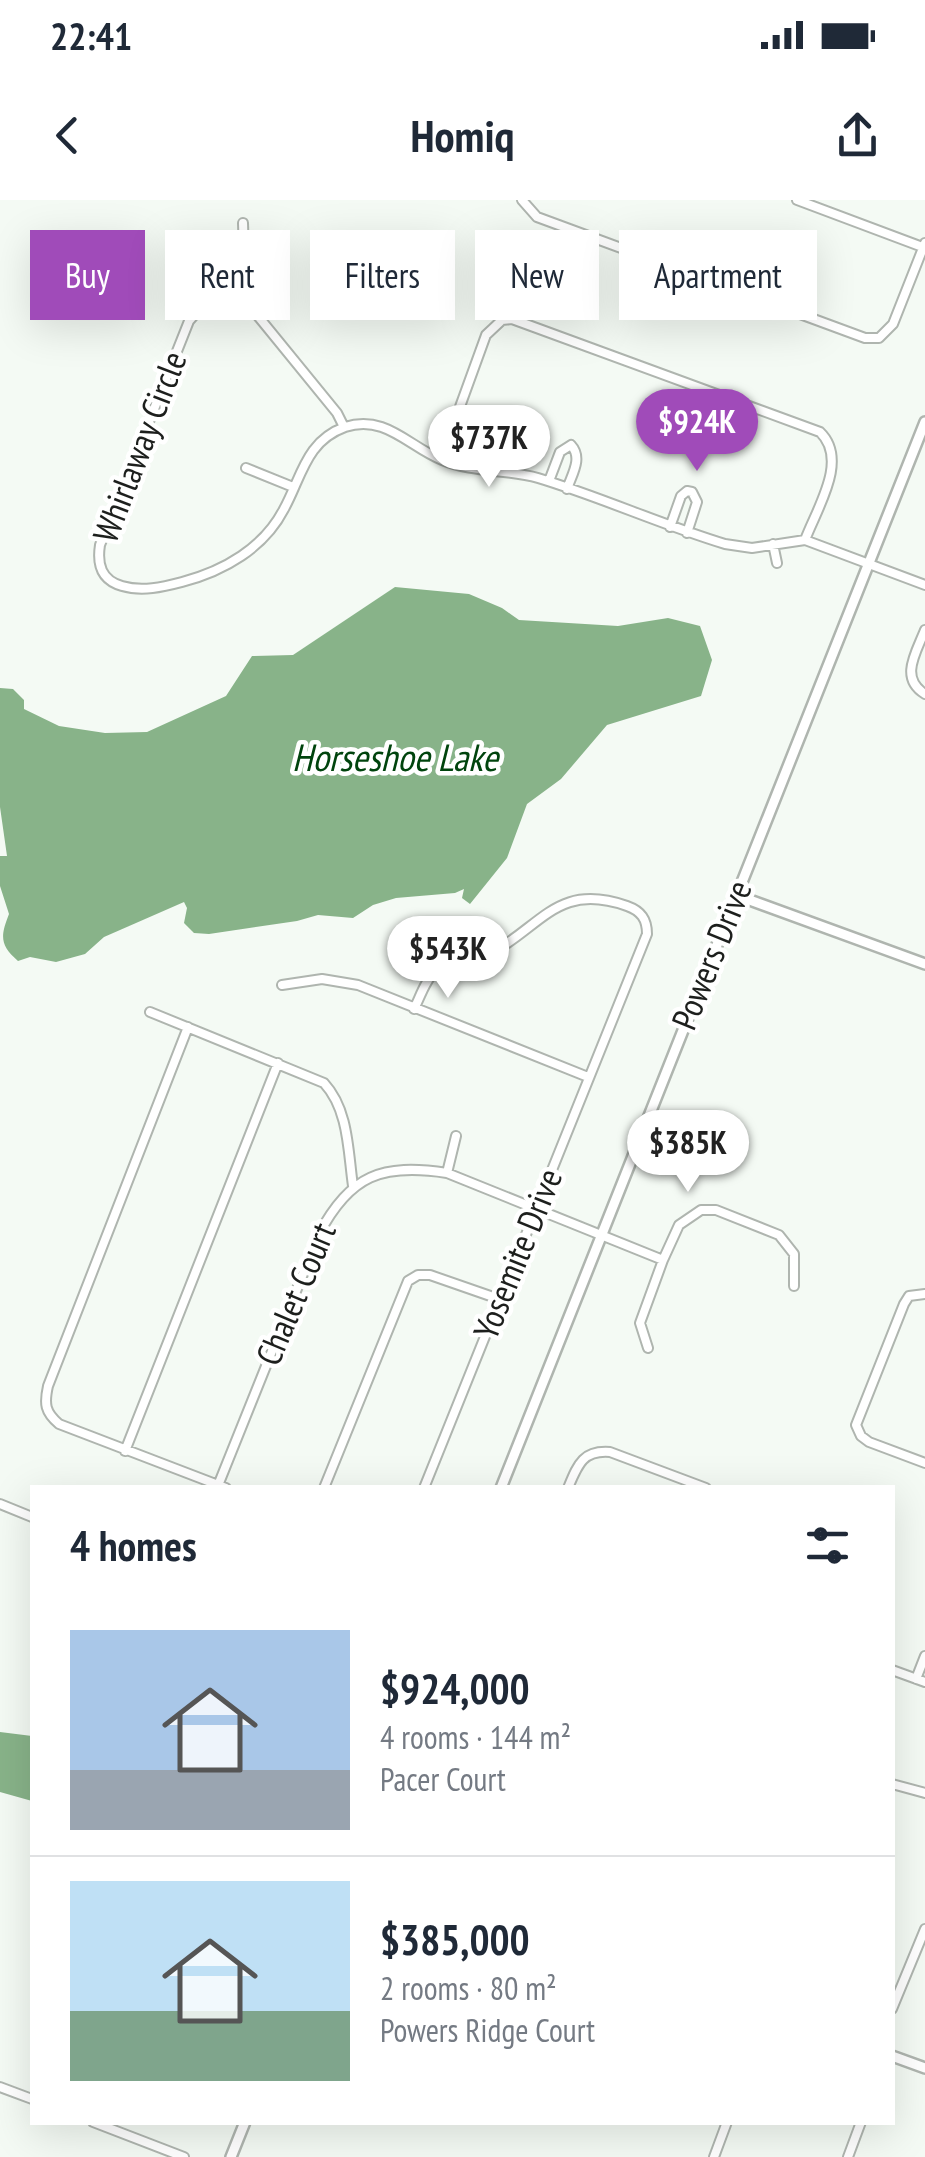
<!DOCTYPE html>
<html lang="en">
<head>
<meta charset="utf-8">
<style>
  :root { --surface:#fff; --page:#f2f2f3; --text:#1f2937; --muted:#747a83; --line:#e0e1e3; --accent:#a04bb9 }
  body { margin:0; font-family:"PT Sans Narrow",sans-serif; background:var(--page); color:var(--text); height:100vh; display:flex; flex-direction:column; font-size:38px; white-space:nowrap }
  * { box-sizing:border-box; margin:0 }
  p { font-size:32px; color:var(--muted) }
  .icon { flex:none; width:55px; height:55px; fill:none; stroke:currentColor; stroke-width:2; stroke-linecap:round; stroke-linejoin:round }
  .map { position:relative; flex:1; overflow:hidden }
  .panel { position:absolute; left:30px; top:1285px; width:865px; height:640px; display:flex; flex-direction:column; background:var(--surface); border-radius:0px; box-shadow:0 10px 40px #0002 }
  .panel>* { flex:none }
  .guide { position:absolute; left:30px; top:30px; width:865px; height:90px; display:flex; gap:20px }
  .price { position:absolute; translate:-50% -85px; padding:0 22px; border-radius:35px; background:#fff; color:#222; font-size:32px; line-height:65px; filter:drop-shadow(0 2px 5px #0008) }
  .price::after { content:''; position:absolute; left:50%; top:60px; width:30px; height:22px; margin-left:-15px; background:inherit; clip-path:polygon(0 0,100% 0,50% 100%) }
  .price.on { background:var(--accent); color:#fff }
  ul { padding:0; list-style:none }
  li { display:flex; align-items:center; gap:30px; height:250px; padding:0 40px }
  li+li { border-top:2px solid var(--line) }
  li span { display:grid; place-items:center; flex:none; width:280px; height:200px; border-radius:0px; color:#555 }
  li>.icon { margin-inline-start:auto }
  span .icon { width:120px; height:120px; fill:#fffc; stroke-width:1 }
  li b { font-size:42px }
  h2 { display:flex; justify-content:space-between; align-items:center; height:120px; padding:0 40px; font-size:42px }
  .chip { padding:0 35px; border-radius:0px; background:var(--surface); box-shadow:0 10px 40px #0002; font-size:35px; line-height:90px }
  .chip.on { background:var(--accent); color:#fff }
  .status { display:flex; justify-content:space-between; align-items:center; height:70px; padding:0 50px; background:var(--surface); direction:ltr }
  .status svg { height:28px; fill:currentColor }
  header { display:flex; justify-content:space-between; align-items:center; height:130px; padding:0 40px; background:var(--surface); font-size:45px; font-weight:800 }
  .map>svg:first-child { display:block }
</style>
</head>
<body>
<div class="status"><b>22:41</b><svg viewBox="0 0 49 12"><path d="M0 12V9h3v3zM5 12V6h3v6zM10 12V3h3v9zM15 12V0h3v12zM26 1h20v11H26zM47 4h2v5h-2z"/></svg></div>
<header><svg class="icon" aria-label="back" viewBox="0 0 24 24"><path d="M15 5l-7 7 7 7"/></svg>Homiq<svg class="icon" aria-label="share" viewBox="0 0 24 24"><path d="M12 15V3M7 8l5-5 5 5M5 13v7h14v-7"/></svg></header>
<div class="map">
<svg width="925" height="1957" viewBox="0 0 925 1957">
  <rect width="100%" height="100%" fill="#f4faf4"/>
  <path fill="#88b389" d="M395,387L469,394L502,408L519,420L618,426L668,418L700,426L712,460L701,496L607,525L561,579L527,604L507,658L470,704L462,698L464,689L455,693L396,698L373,705L353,718L318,715L297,721L209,734L194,733L184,723L187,708L184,702L104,737L85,754L56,762L30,757L18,761C0,745 0,737 9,714L0,686V656H7L0,607V488L13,489L24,500V509L59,526L105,533L147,532L226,496L252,456L293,455Z
    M0,1532L32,1536V1601L0,1592Z"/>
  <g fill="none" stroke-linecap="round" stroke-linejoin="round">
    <g stroke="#afb5af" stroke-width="12">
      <path id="minor" d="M522,0L537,17L865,138H879L893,124L925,43
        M797,0L925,48
        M243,23L245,84L243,102
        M344,227L337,213L253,110C229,90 207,98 189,121L100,345C97,364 101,380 122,386C142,392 163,387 182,382C224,371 264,348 284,309C302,276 306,241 345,227C385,214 408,246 442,260C473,273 506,269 538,278C601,297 662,325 725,344L752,348L805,340L925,385
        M441,259L486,135L502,120L512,119L820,232C849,260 817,308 805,340
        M246,268L293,287
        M549,281L560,252L571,245C583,258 572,274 567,289
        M670,327L681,296L687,291L692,292L697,302L687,333
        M773,344L777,363
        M925,430C916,453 899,478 925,494
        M282,785L322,779L358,785L588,877
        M414,809C421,795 426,778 438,769C452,759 474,762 490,754C543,725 558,682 627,706C641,711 647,719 647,734L424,1288
        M150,812L324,883C349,910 348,952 353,986
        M188,827L48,1186C44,1204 45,1212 59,1224L226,1288
        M447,973L456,936
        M925,1094L909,1096L904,1104L856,1225L861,1236L869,1242L925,1263
        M648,1148L640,1123L663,1060L679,1025L701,1010H716L779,1035L794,1054V1086
        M125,1251L278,863
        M217,1288L319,1034C350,975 382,963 447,973L663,1060
        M324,1288L408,1081L418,1075H430L499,1099
        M568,1288C578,1264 583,1250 610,1252L706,1288
        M0,1304L32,1317
        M892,1470L925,1482
        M916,1479L925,1456
        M892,1584L925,1593
        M892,1809L925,1729
        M0,1887L32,1899
        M93,1922L184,1957
        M714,1957L727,1922
        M848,1957L861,1922"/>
    </g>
    <g stroke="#afb5af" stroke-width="14">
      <path id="tertiary" d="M736,695L925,764
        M501,1288L925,222
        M892,1856L925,1868
        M231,1957L245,1922"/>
    </g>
    <use href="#minor" stroke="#fff" stroke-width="8"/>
    <use href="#tertiary" stroke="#fff" stroke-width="9"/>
  </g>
  <g text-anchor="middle" stroke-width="9" stroke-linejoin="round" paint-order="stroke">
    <g font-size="35" fill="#1d1f1d" stroke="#fff">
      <text transform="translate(140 247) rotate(-69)" y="12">Whirlaway Circle</text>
      <text transform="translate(712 755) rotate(-68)" y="12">Powers Drive</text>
      <text transform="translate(518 1054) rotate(-68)" y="12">Yosemite Drive</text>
      <text transform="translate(296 1094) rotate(-67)" y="12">Chalet Court</text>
    </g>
    <g font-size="38" font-style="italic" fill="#00440d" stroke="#fff">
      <text x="395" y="571">Horseshoe Lake</text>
    </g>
  </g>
</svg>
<b class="price on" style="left:697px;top:274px">$924K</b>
<b class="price" style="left:489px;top:290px">$737K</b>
<b class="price" style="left:448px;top:801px">$543K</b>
<b class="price" style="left:688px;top:995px">$385K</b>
<div class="guide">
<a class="chip on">Buy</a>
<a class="chip">Rent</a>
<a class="chip">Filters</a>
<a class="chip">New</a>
<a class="chip">Apartment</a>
</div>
<section class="panel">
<h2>4 homes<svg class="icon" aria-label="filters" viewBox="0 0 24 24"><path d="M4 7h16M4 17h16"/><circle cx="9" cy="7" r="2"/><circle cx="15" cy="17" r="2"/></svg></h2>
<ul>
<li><span style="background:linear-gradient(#a9c7e8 70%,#9aa5b1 0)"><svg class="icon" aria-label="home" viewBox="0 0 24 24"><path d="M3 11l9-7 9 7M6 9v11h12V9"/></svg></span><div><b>$924,000</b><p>4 rooms · 144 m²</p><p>Pacer Court</p></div></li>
<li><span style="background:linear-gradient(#bfe0f5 65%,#7fa58c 0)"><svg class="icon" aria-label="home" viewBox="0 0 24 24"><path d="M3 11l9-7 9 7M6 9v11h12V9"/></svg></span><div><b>$385,000</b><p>2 rooms · 80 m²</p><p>Powers Ridge Court</p></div></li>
</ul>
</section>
</div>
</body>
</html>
